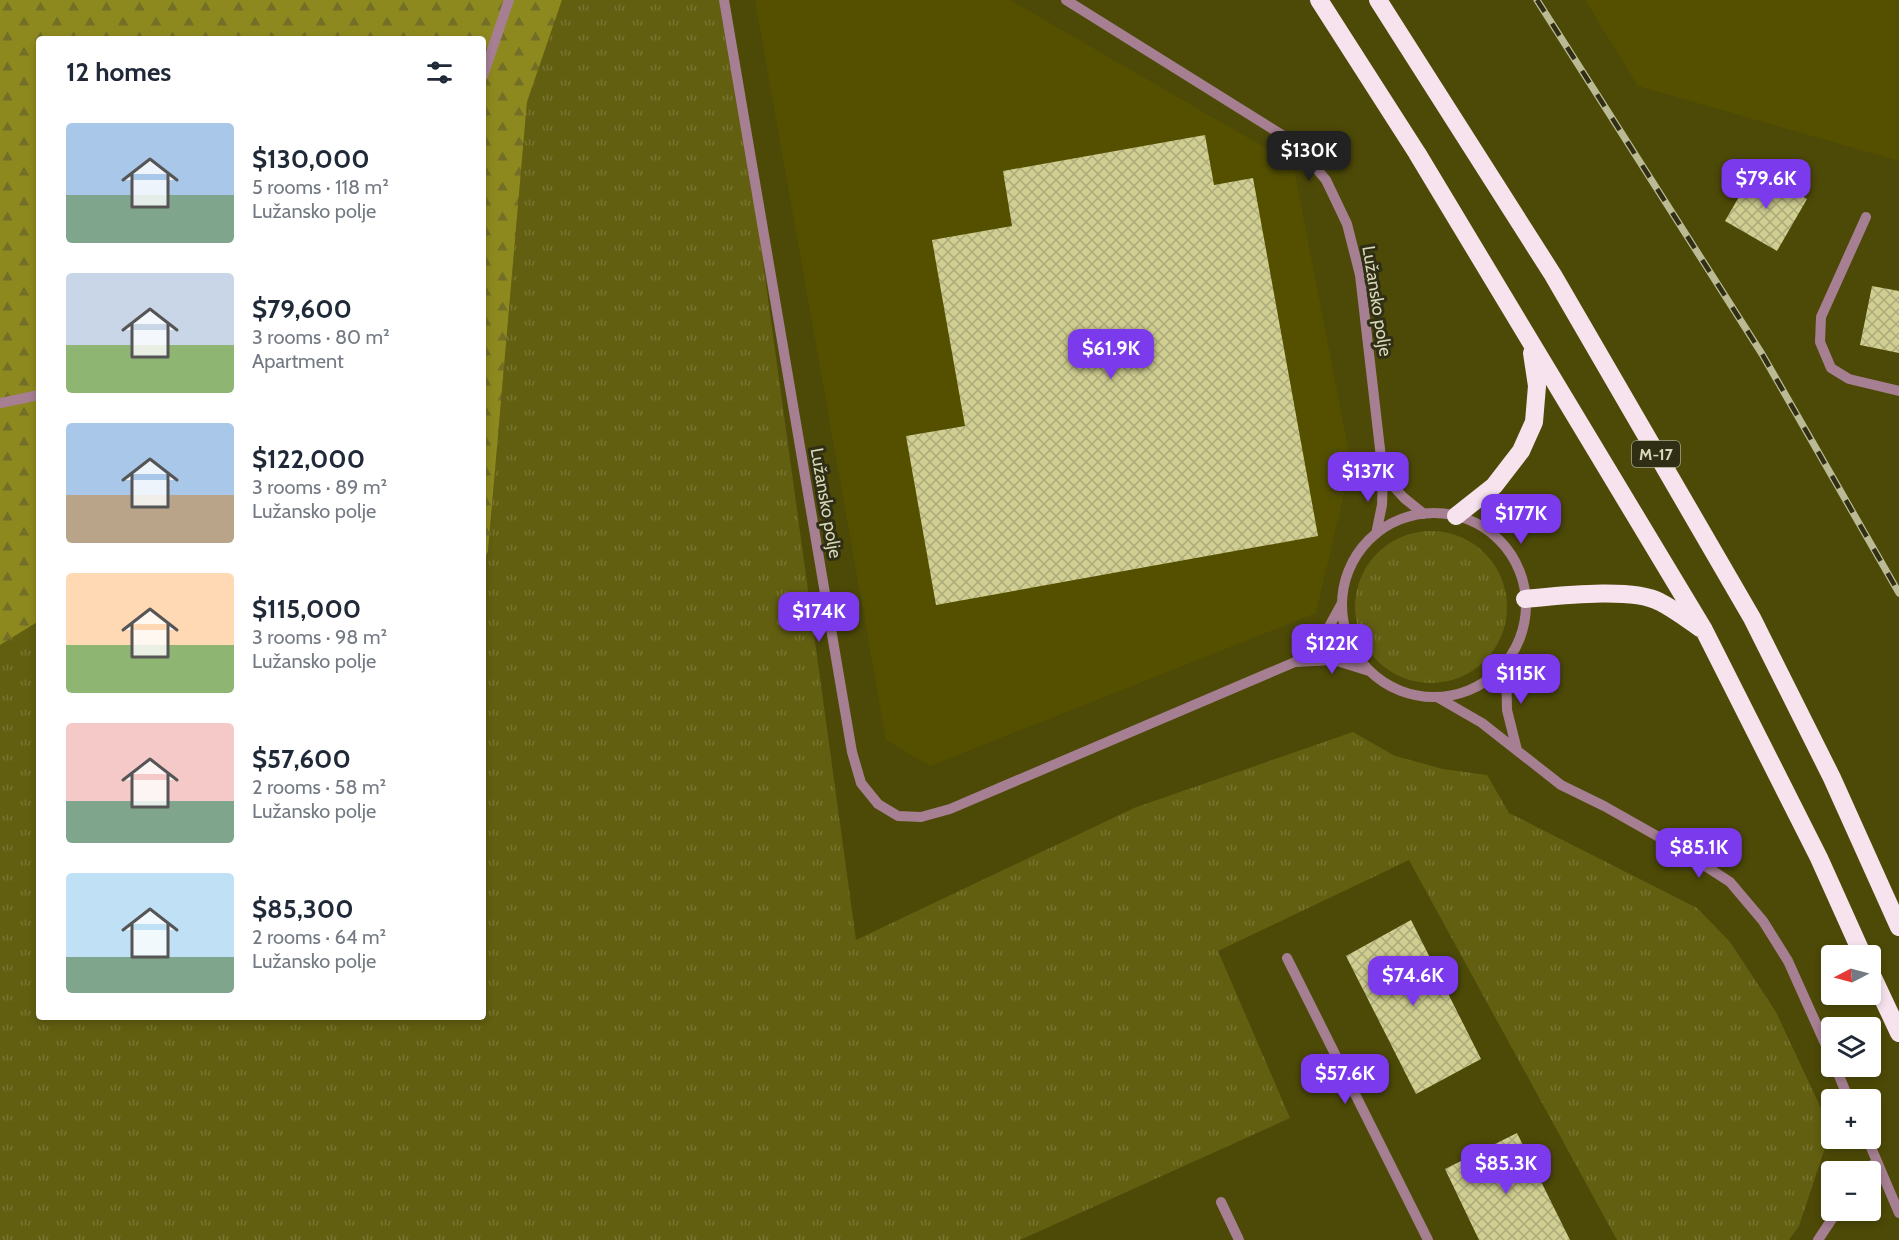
<!DOCTYPE html>
<html lang="en">
<head>
<meta charset="utf-8">
<style>
  :root { --surface:#fff; --page:#f2f2f3; --text:#1f2937; --muted:#747a83; --accent:#7c3aed }
  body { margin:0; font-family:Cabin,sans-serif; background:var(--page); color:var(--text); height:100vh; display:flex; flex-direction:column; font-size:22px; white-space:nowrap }
  * { box-sizing:border-box; margin:0 }
  p { font-size:20px; color:var(--muted) }
  .icon { flex:none; width:33px; height:33px; fill:none; stroke:currentColor; stroke-width:2; stroke-linecap:round; stroke-linejoin:round }
  .map { position:relative; flex:1; overflow:hidden }
  .details { position:absolute; left:36px; top:36px; width:450px; height:984px; display:flex; flex-direction:column; background:var(--surface); border-radius:6px; box-shadow:0 3px 9px #0003 }
  .details>* { flex:none }
  .needle { width:39px; rotate:264deg }
  .buttons { position:absolute; left:1821px; top:945px; display:grid; gap:12px }
  .buttons a { display:grid; place-items:center; width:60px; height:60px; border-radius:6px; background:var(--surface); box-shadow:0 3px 9px #0003; font-size:30px }
  .price { position:absolute; translate:-50% -51px; padding:0 14px; border-radius:12px; background:var(--accent); color:#fff; font-size:20px; line-height:39px; filter:drop-shadow(0 2px 3px #0008) }
  .price::after { content:''; position:absolute; left:50%; top:36px; width:18px; height:14px; margin-left:-9px; background:inherit; clip-path:polygon(0 0,100% 0,50% 100%) }
  .price.on { background:#222; color:#fff }
  ul { padding:0; list-style:none }
  li { display:flex; align-items:center; gap:18px; height:150px; padding:0 30px }
  li span { display:grid; place-items:center; flex:none; width:168px; height:120px; border-radius:6px; color:#555 }
  li>.icon { margin-inline-start:auto }
  span .icon { width:72px; height:72px; fill:#fffc; stroke-width:1 }
  li b { font-size:26px }
  h2 { display:flex; justify-content:space-between; align-items:center; height:72px; padding:0 30px; font-size:26px }
  .map>svg:first-child { display:block }
</style>
</head>
<body>
<div class="map">
<svg width="1899" height="1240" viewBox="0 0 1899 1240">
  <defs>
    <pattern id="grass-tufts" width="24" height="20" patternUnits="userSpaceOnUse" patternTransform="scale(1.5)"><rect width="24" height="20" fill="#625f11"/><path d="M3 7l-1-3M5 7V3M7 7l1-3M15 17l-1-3M17 17v-4M19 17l1-3" fill="none" stroke="#787532"/></pattern>
    <pattern id="forest-firs" width="22" height="20" patternUnits="userSpaceOnUse" patternTransform="scale(1.5)"><rect width="22" height="20" fill="#8e891e"/><path d="M5 1l3.5 6h-7zM16 11l3.5 6h-7z" fill="#736f27"/></pattern>
    <pattern id="building-cross-hatch" width="8" height="8" patternUnits="userSpaceOnUse" patternTransform="scale(1.5)"><rect width="8" height="8" fill="#d0ce90"/><path d="M0 0l8 8M0 8l8-8" fill="none" stroke="#acaa7a"/></pattern>
  </defs>
  <rect width="100%" height="100%" fill="#4d4a07"/>
  <path fill="#545000" d="M755,0H1010L1293,164L1351,463L1316,613L930,766L886,740Z
    M1585,0H1899V161L1638,86Z"/>
  <path fill="url(#grass-tufts)" d="M562,0H727L856,940L1134,808L1353,732L1395,756L1443,769L1487,775L1509,813L1697,908L1730,942L1776,1012L1831,1130L1799,1226L1789,1240H1617L1409,860L1218,951L1290,1118L1020,1240H0V645L39,621V1017H483V562L488,551L527,102Z
    M1355 607a76 76 0 1 1 152 0a76 76 0 1 1-152 0Z"/>
  <path fill="url(#forest-firs)" d="M0,0H562L527,102L488,551L483,562V39H39V621L0,645Z"/>
  <path fill="url(#building-cross-hatch)" d="M1205,135L1214,185L1253,178L1318,536L936,605L906,436L965,426L932,240L1012,226L1003,171Z
    M1755,169L1807,199L1777,251L1725,221Z
    M1872,286L1899,291V353L1860,345Z
    M1411,920L1481,1059L1416,1094L1346,956Z
    M1517,1133L1570,1240H1479L1445,1169Z"/>
  <g fill="none" stroke-linecap="round" stroke-linejoin="round">
    <path stroke="#a67f93" stroke-width="10" d="M724,0L852,752L861,783L878,804L898,816L921,817L950,809L1295,662L1324,636L1342,603
      M1066,0L1295,143L1326,180L1347,224L1360,275L1383,475L1382,505L1376,534
      M483,76L509,0
      M1866,217L1821,317L1820,342L1831,368L1849,379L1899,391
      M0,403L39,395
      M1383,475L1404,498L1424,514
      M1342 605a92 92 0 1 1 184 0a92 92 0 1 1-184 0Z
      M1506,661L1507,710L1517,750
      M1295,662L1334,660L1369,671
      M1437,697L1482,723L1561,785L1604,806L1673,845L1730,882L1763,921L1788,961L1832,1059
      M1287,958L1428,1240
      M1835,1066L1849,1100
      M1867,1138L1899,1213
      M1860,1172L1877,1162
      M1221,1202L1239,1240
      M1818,1240L1838,1210"/>
    <path stroke="#f7e3ed" stroke-width="18" d="M1319,0L1417,153L1704,630L1819,858L1863,956
      M1378,0L1553,275L1752,618L1832,778L1899,927
      M1456,516L1494,486L1521,451L1534,422L1537,386L1532,353
      M1525,599C1558,596 1632,587 1660,602C1674,609 1687,619 1700,628
      M1870,971L1899,1033"/>
    <g stroke="#baba94" stroke-width="7">
      <path id="rail" d="M1537,0L1762,354L1899,593"/>
    </g>
    <use href="#rail" stroke="#302f16" stroke-width="4.5" stroke-dasharray="14" stroke-linecap="butt"/>
  </g>
  <g text-anchor="middle" stroke-width="6" stroke-linejoin="round" paint-order="stroke">
    <rect fill="#302f16" stroke="#a5a588" stroke-width="1.5" x="1632" y="441" width="48" height="26" rx="4.5"/>
    <g font-size="16" font-weight="bold" fill="#d7d7b9">
      <text x="1656" y="460">M-17</text>
    </g>
    <g font-size="18" fill="#d7d7b9" stroke="#302f16">
      <text transform="translate(1377 301) rotate(81)" y="6">Lužansko polje</text>
      <text transform="translate(826 503) rotate(80)" y="6">Lužansko polje</text>
    </g>
  </g>
</svg>
<div class="buttons">
<a><svg class="needle" viewBox="-14 -14 28 28"><path d="M0-13l5 13h-10z" fill="#e53935"/><path d="M0 13l5-13h-10z" fill="#747a83"/></svg></a>
<a><svg class="icon" aria-label="layers" viewBox="0 0 24 24"><path d="M12 4l9 5-9 5-9-5zM3 14l9 5 9-5"/></svg></a>
<a>+</a>
<a>−</a>
</div>
<b class="price on" style="left:1309px;top:182px">$130K</b>
<b class="price" style="left:1766px;top:210px">$79.6K</b>
<b class="price" style="left:1111px;top:380px">$61.9K</b>
<b class="price" style="left:1368px;top:503px">$137K</b>
<b class="price" style="left:1521px;top:545px">$177K</b>
<b class="price" style="left:819px;top:643px">$174K</b>
<b class="price" style="left:1332px;top:675px">$122K</b>
<b class="price" style="left:1521px;top:705px">$115K</b>
<b class="price" style="left:1699px;top:879px">$85.1K</b>
<b class="price" style="left:1413px;top:1007px">$74.6K</b>
<b class="price" style="left:1345px;top:1105px">$57.6K</b>
<b class="price" style="left:1506px;top:1195px">$85.3K</b>
<section class="details">
<h2>12 homes<svg class="icon" aria-label="filters" viewBox="0 0 24 24"><path d="M4 7h16M4 17h16"/><circle cx="9" cy="7" r="2"/><circle cx="15" cy="17" r="2"/></svg></h2>
<ul>
<li><span style="background:linear-gradient(#a9c7e8 60%,#7fa58c 0)"><svg class="icon" aria-label="home" viewBox="0 0 24 24"><path d="M3 11l9-7 9 7M6 9v11h12V9"/></svg></span><div><b>$130,000</b><p>5 rooms · 118 m²</p><p>Lužansko polje</p></div></li>
<li><span style="background:linear-gradient(#c9d6e8 60%,#8fb573 0)"><svg class="icon" aria-label="home" viewBox="0 0 24 24"><path d="M3 11l9-7 9 7M6 9v11h12V9"/></svg></span><div><b>$79,600</b><p>3 rooms · 80 m²</p><p>Apartment</p></div></li>
<li><span style="background:linear-gradient(#a9c7e8 60%,#b9a48a 0)"><svg class="icon" aria-label="home" viewBox="0 0 24 24"><path d="M3 11l9-7 9 7M6 9v11h12V9"/></svg></span><div><b>$122,000</b><p>3 rooms · 89 m²</p><p>Lužansko polje</p></div></li>
<li><span style="background:linear-gradient(#ffd9b3 60%,#8fb573 0)"><svg class="icon" aria-label="home" viewBox="0 0 24 24"><path d="M3 11l9-7 9 7M6 9v11h12V9"/></svg></span><div><b>$115,000</b><p>3 rooms · 98 m²</p><p>Lužansko polje</p></div></li>
<li><span style="background:linear-gradient(#f6c9c9 65%,#7fa58c 0)"><svg class="icon" aria-label="home" viewBox="0 0 24 24"><path d="M3 11l9-7 9 7M6 9v11h12V9"/></svg></span><div><b>$57,600</b><p>2 rooms · 58 m²</p><p>Lužansko polje</p></div></li>
<li><span style="background:linear-gradient(#bfe0f5 70%,#7fa58c 0)"><svg class="icon" aria-label="home" viewBox="0 0 24 24"><path d="M3 11l9-7 9 7M6 9v11h12V9"/></svg></span><div><b>$85,300</b><p>2 rooms · 64 m²</p><p>Lužansko polje</p></div></li>
</ul>
</section>
</div>
</body>
</html>
